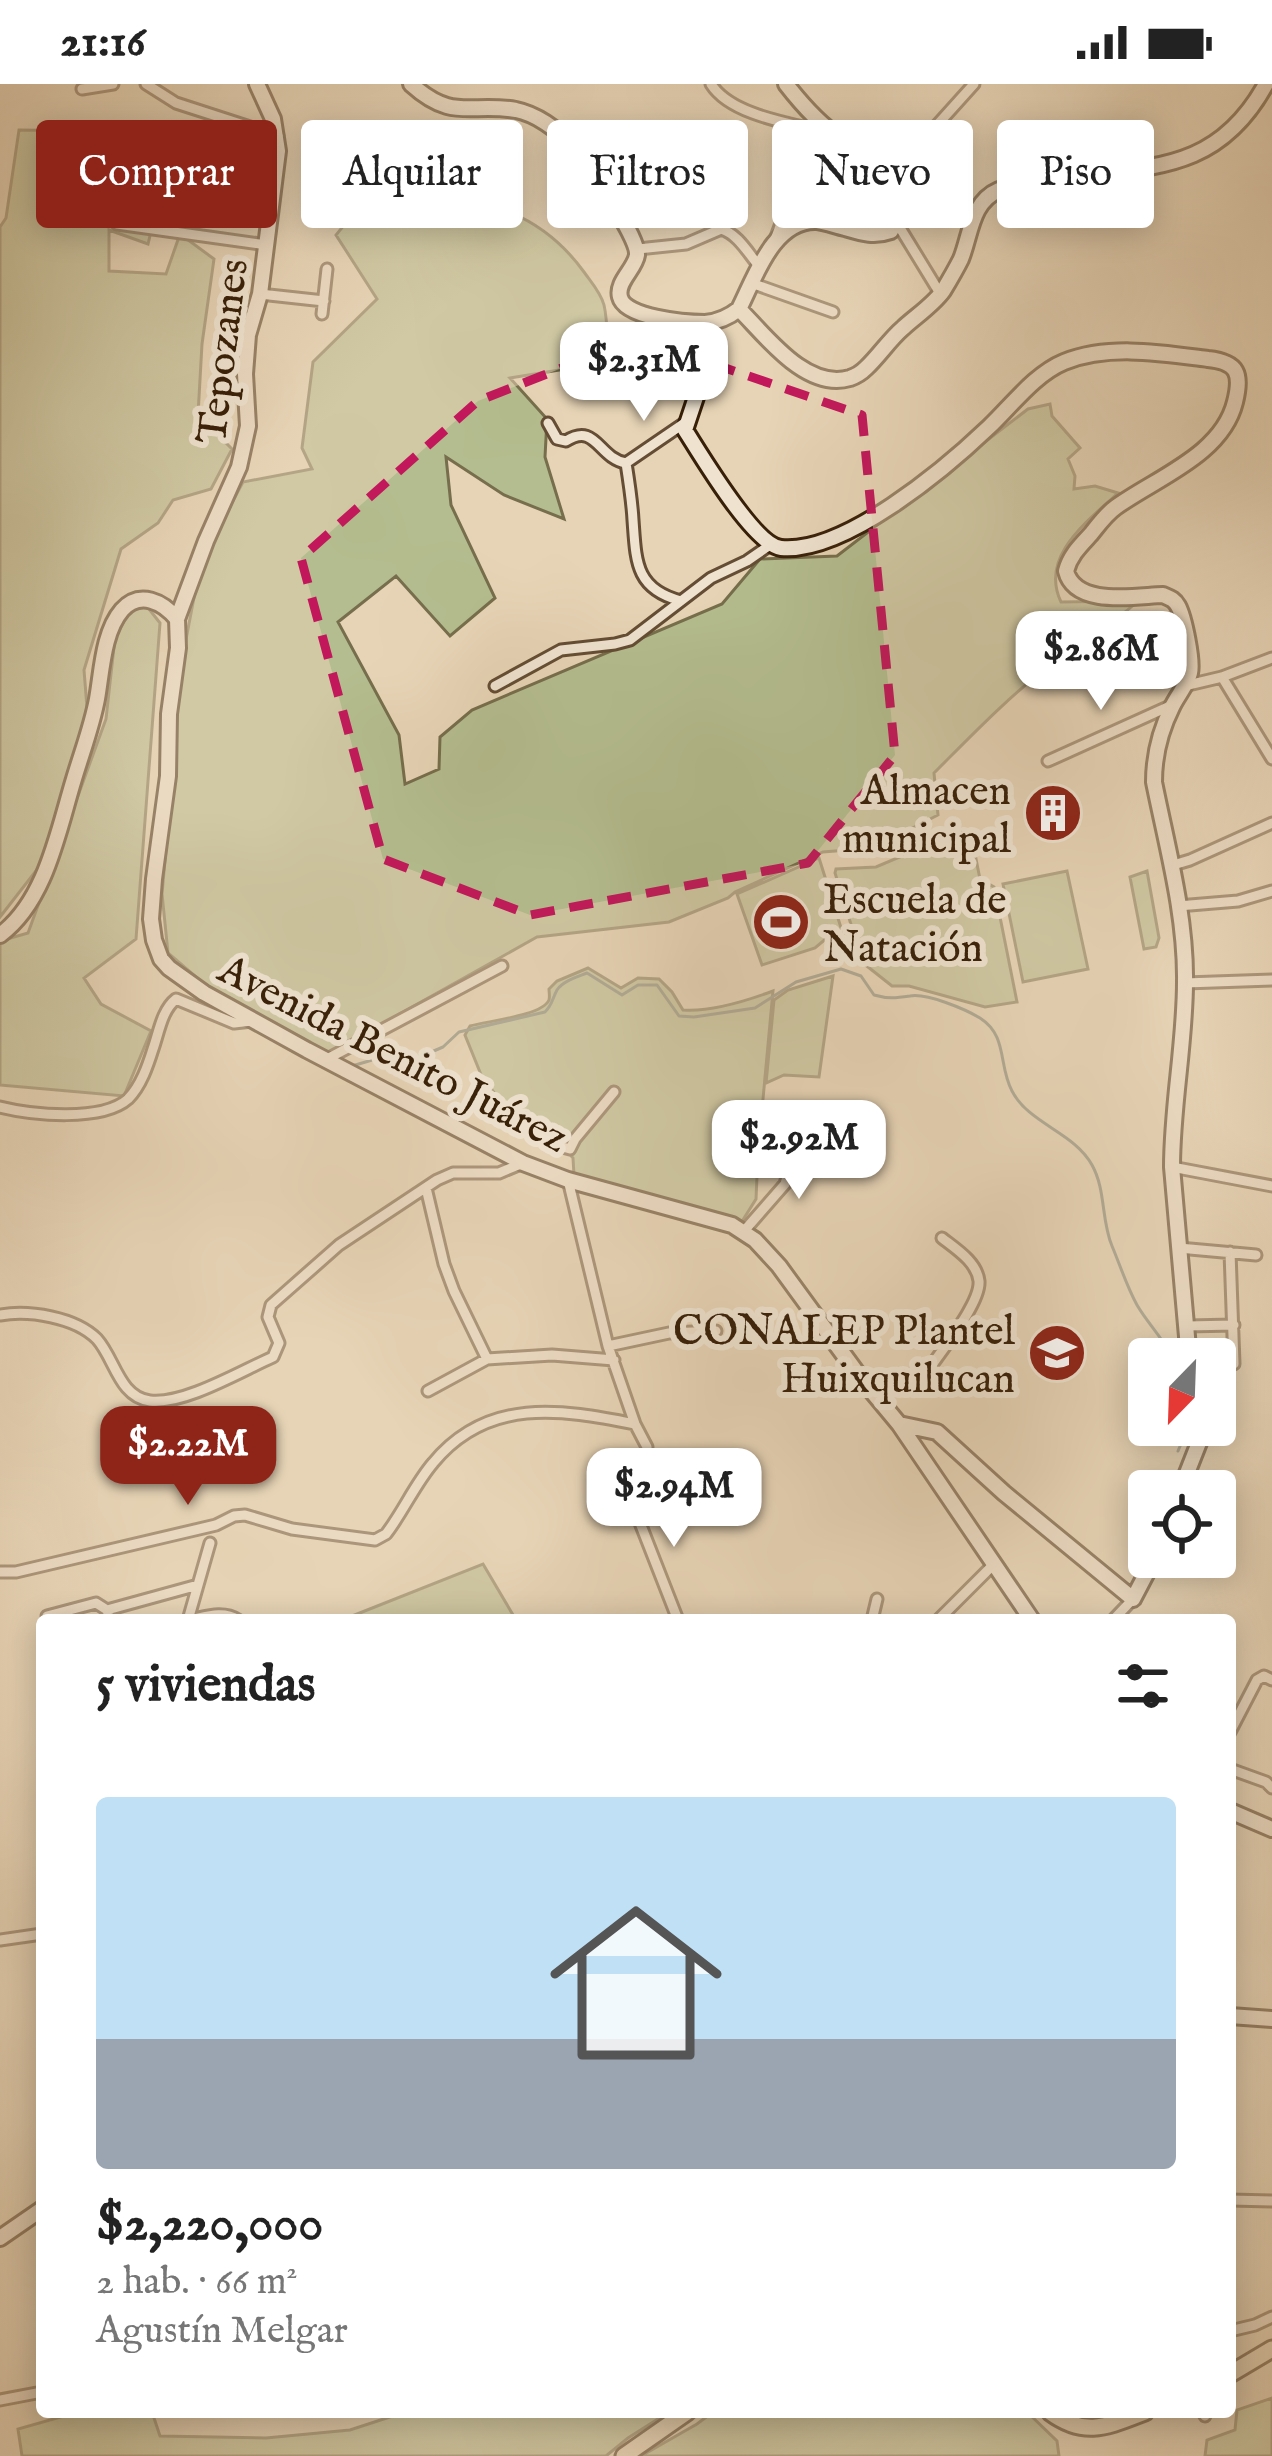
<!DOCTYPE html>
<html lang="es">
<head>
<meta charset="utf-8">
<style>
  :root { --surface:#fff; --page:#f2f2f2; --text:#222; --muted:#767676; --accent:#8f2418 }
  body { margin:0; font-family:"IM FELL English",serif; background:var(--page); color:var(--text); height:100vh; display:flex; flex-direction:column; font-size:45px; white-space:nowrap }
  * { box-sizing:border-box; margin:0 }
  p { font-size:39px; color:var(--muted) }
  .icon { flex:none; width:66px; height:66px; fill:none; stroke:currentColor; stroke-width:2; stroke-linecap:round; stroke-linejoin:round }
  .map { position:relative; flex:1; overflow:hidden }
  .sheet { position:absolute; left:36px; top:1530px; width:1200px; height:804px; display:flex; flex-direction:column; background:var(--surface); border-radius:12px; box-shadow:0 6px 30px #0003 }
  .sheet>* { flex:none }
  .guide { position:absolute; left:36px; top:36px; width:1200px; height:108px; display:flex; gap:24px }
  .needle { width:78px; rotate:203deg }
  .fabs { position:absolute; left:1128px; top:1254px; display:grid; gap:24px }
  .fabs a { display:grid; place-items:center; width:108px; height:108px; border-radius:12px; background:var(--surface); box-shadow:0 6px 30px #0003; font-size:60px }
  .price { position:absolute; translate:-50% -102px; padding:0 27px; border-radius:24px; background:#fff; color:#222; font-size:39px; line-height:78px; filter:drop-shadow(0 3px 6px #0008) }
  .price::after { content:''; position:absolute; left:50%; top:72px; width:36px; height:27px; margin-left:-18px; background:inherit; clip-path:polygon(0 0,100% 0,50% 100%) }
  .price.on { background:var(--accent); color:#fff }
  ul { padding:0; list-style:none }
  li { display:grid; align-content:center; gap:24px; height:636px; padding:0 60px }
  li span { display:grid; place-items:center; height:372px; border-radius:12px; color:#555 }
  li>.icon { margin-inline-start:auto }
  span .icon { width:216px; height:216px; fill:#fffc; stroke-width:1 }
  li b { font-size:51px }
  h2 { display:flex; justify-content:space-between; align-items:center; height:144px; padding:0 60px; font-size:51px }
  .pill { padding:0 42px; border-radius:12px; background:var(--surface); box-shadow:0 6px 30px #0003; font-size:42px; line-height:108px }
  .pill.on { background:var(--accent); color:#fff }
  .status { display:flex; justify-content:space-between; align-items:center; height:84px; padding:0 60px; background:var(--surface); direction:ltr }
  .status svg { height:33px; fill:currentColor }
  .map>svg:first-child { display:block }
</style>
</head>
<body>
<div class="status"><b>21:16</b><svg viewBox="0 0 49 12"><path d="M0 12V9h3v3zM5 12V6h3v6zM10 12V3h3v9zM15 12V0h3v12zM26 1h20v11H26zM47 4h2v5h-2z"/></svg></div>
<div class="map">
<svg width="1272" height="2372" viewBox="0 0 1272 2372">
  <rect width="100%" height="100%" fill="#e7d4b6"/>
  <filter id="stains"><feTurbulence type="fractalNoise" baseFrequency=".00167" numOctaves="4"/><feColorMatrix values="0 0 0 0 .2 0 0 0 0 .09 0 0 0 0 .02 0 0 0 .5 -.17"/></filter>
  <radialGradient id="worn" r=".72"><stop offset=".6" stop-color="#630" stop-opacity="0"/><stop offset="1" stop-color="#630" stop-opacity=".3"/></radialGradient>
  <path fill="#b4bd8f" stroke="#766e4c" stroke-width="3" d="M19,46L174,48L152,104L96,95L90,124L153,139L148,160L109,146V187L166,190L180,150L214,175L202,260L198,331L232,365L211,405L173,416L158,439L121,465L84,586L90,661L53,765L0,833V143L6,134Z
    M418,112C486,113 542,130 584,188C591,198 601,209 604,221C608,238 607,259 609,278L510,294L547,335L545,373L564,435L504,411L446,373L451,421L495,514L450,552L396,492L338,538L399,651L405,700L439,685L440,653L472,626L722,520L760,475L837,472L1028,325L1050,320L1052,332L1080,364L1068,375L1075,392L1074,405L1095,402L1118,409C1088,437 1039,472 1061,518L1138,517C1112,541 1082,558 1053,579C1010,611 972,651 934,689L938,731L873,764L823,768L735,808L728,814L669,838L537,853L321,974L216,910L168,869L162,810L170,721L171,634L201,477L243,398L312,385L302,364L313,278L377,215L336,151L353,130Z
    M138,511L160,539L136,855L84,894L101,920L151,947L124,1012L0,1001V857L28,849L106,635L115,554Z
    M961,747L971,750L980,795L994,803L1017,918L985,923L909,902H892L863,879L835,789L836,785L876,783Z
    M819,774L843,850L828,853L815,864L762,881L737,810Z
    M1067,787L1088,885L1023,898L1003,800Z
    M1147,787L1159,854L1156,863L1144,865L1130,793Z
    M588,884L621,904L638,894L659,895L672,908L683,926C711,928 746,917 773,907L758,1069L756,1115L741,1139L574,1091L573,1074L567,1067L534,1060L482,993L465,951L470,942C487,937 542,932 549,916C550,912 549,908 549,905L557,897Z
    M833,892L819,993L784,991L766,999L774,916L788,906Z
    M483,1480L516,1536H342Z
    M1272,2314V2372H1205L1207,2356L1235,2346L1237,2326Z
    M78,2328H152L160,2352L266,2354L350,2346L405,2328H669L628,2354L606,2372H22L18,2345Z
    M713,2328H1027L1057,2357L1059,2372H641L697,2340Z"/>
  <g fill="none" stroke-linecap="round" stroke-linejoin="round">
    <path stroke="#717b6f" stroke-width="3" d="M345,979L352,982L389,971L415,973L429,969L443,963L459,948L545,928C553,920 552,915 557,906C563,897 577,893 587,889L622,911L638,901H657L679,932L694,933L755,924L796,898L841,885L861,892L874,911C888,915 896,914 910,912C927,909 965,925 980,934C1008,952 998,981 1012,1007C1029,1040 1074,1048 1092,1081C1106,1106 1101,1136 1112,1162C1120,1181 1127,1203 1137,1221C1148,1240 1164,1255 1173,1275
      M1178,1367L1189,1341"/>
    <g stroke="#644d34" stroke-width="15">
      <path id="street" d="M146,0L176,19L278,52
        M711,0C731,32 794,40 829,49
        M82,5L113,0
        M911,70L974,0
        M897,139L941,211
        M117,140L267,161
        M776,153L816,46
        M638,165L686,160L721,145C738,150 748,169 759,182
        M751,199L833,228
        M260,210L324,217
        M322,230L327,185
        M548,339L557,355L566,357C596,338 598,374 626,379
        M626,379C629,398 632,417 633,436C636,477 635,505 681,517
        M626,379L686,338
        M1222,593L1272,675
        M495,602L561,566L615,560L630,556L711,494L747,477L770,461
        M1184,602L1222,593L1272,574
        M1048,677L1172,621
        M1170,782L1190,776L1272,739
        M1178,822L1238,817L1272,807
        M1185,899L1272,896
        M327,975L502,882
        M0,1023C32,1031 102,1038 128,1015C141,1002 148,981 153,965C159,948 162,926 176,915L234,939L252,937
        M541,1054L548,1059L570,1065L575,1055L614,1008
        M1172,1083L1272,1102
        M568,1096L608,1262L635,1340L647,1363L646,1377L627,1398L626,1403L678,1536
        M426,1104L444,1180L454,1207L487,1275
        M744,1147L785,1100L797,1057
        M1179,1164L1256,1171
        M1230,1168L1234,1280
        M0,1231C29,1226 75,1233 97,1255C115,1275 119,1313 150,1317C184,1321 241,1287 273,1273L279,1259L268,1233L271,1221L339,1161L437,1096L453,1089H499L523,1079
        M1187,1242L1234,1241
        M608,1262L669,1249L716,1247
        M860,1293C882,1293 914,1295 932,1281C944,1263 981,1218 979,1197C977,1178 956,1165 942,1154
        M428,1307L487,1275L552,1271L614,1276
        M0,1488H16L216,1441L234,1432L245,1431L292,1445L375,1456L386,1450C403,1428 415,1400 433,1379C487,1313 561,1325 635,1340
        M107,1526L198,1501
        M47,1532L96,1519L107,1526L110,1536
        M188,1536L210,1459
        M188,1536C205,1533 223,1526 238,1536
        M872,1536L877,1515
        M938,1536L994,1480
        M1113,1536L1133,1515
        M1230,1648L1257,1596L1264,1592L1272,1596
        M1230,1685L1266,1698L1272,1704
        M0,1856L42,1850
        M1230,2116L1272,2117
        M1230,2247L1255,2241L1272,2233
        M0,2316L42,2308
        M1203,2328L1205,2332"/>
    </g>
    <g stroke="#382008" stroke-width="20">
      <path id="secondary" d="M257,0L273,35L278,67L260,210L248,251L245,290L248,342L239,383L206,457L177,535L178,564L169,630L168,692L154,795L151,835L154,856L161,875L169,884L204,909L307,966L523,1079L568,1096L732,1141L755,1156L779,1182L860,1293L899,1340L1032,1536
        M411,0C453,38 470,18 516,26C536,30 557,45 570,60C585,76 639,153 637,171C635,185 616,198 620,213C625,234 686,239 705,239C717,238 729,233 739,225C766,252 806,307 850,294C856,292 861,289 866,284C879,272 889,256 903,244C916,232 933,221 943,207C949,197 956,185 961,175C971,150 971,118 999,106C1012,100 1030,100 1044,97C1137,80 1213,97 1266,0
        M739,225C755,194 773,135 817,137C826,138 836,142 845,144C862,149 874,153 891,147L901,124L911,70C857,80 817,40 786,0
        M704,239L700,301L685,346C701,371 754,461 781,464C844,470 945,385 989,343C1012,321 1035,290 1064,278C1109,260 1162,269 1208,275C1238,278 1242,290 1235,318C1222,371 1156,394 1116,423C1106,430 1099,440 1091,450C1081,461 1070,471 1066,487C1075,523 1134,512 1163,511C1170,514 1174,515 1178,522C1184,533 1193,577 1190,589C1187,601 1177,612 1172,623C1160,647 1154,670 1154,698C1167,763 1186,831 1185,898C1185,960 1172,1021 1172,1083L1189,1275
        M0,851C46,817 58,747 74,695C82,668 92,642 97,615C102,587 103,548 122,526C140,506 163,518 177,535
        M899,1340L937,1348L1004,1409L1133,1515L1155,1473
        M1180,1407L1200,1356L1201,1341
        M1230,1727L1272,1745
        M1230,1932L1272,1935
        M0,2154L42,2125"/>
    </g>
    <g stroke="#382008" stroke-width="21">
      <path id="primary" d="M1230,2290L1272,2265
        M1050,2328C1085,2354 1108,2342 1145,2328
        M624,2372L687,2328"/>
    </g>
    <use href="#street" stroke="#efe3d0" stroke-width="9"/>
    <use href="#secondary" stroke="#efe3d0" stroke-width="14"/>
    <use href="#primary" stroke="#e7d4b6" stroke-width="15"/>
  </g>
  <path d="M0 0H1272V2372H0ZM638,254L862,331L895,671L808,779L530,831L383,775L301,474L478,317Z" fill="#e7d4b6" fill-opacity=".55" fill-rule="evenodd"/>
  <path fill="none" stroke="#c2185b" stroke-width="9" stroke-dasharray="24 15" stroke-linejoin="round" d="M638,254L862,331L895,671L808,779L530,831L383,775L301,474L478,317Z"/>
  <defs>
    <g id="building-disc" transform="scale(3)"><circle r="9.5" fill="#8f2418" stroke="#efe3d0"/><path d="M-4-6H4V6H1V3H-1V6H-4ZM-2.5-4.3h1.7v1.8h-1.7ZM.8-4.3h1.7v1.8H.8ZM-2.5-1h1.7V.8h-1.7ZM.8-1h1.7V.8H.8Z" fill="#fff"/></g>
    <g id="stadium-disc" transform="scale(3)"><circle r="9.5" fill="#8f2418" stroke="#efe3d0"/><path d="M0-5a6.5 5 0 1 0 0 10a6.5 5 0 1 0 0-10ZM-3.5-1.8h7v3.6h-7Z" fill="#fff"/></g>
    <g id="school-disc" transform="scale(3)"><circle r="9.5" fill="#8f2418" stroke="#efe3d0"/><path d="M0-5L7-2L0 1L-7-2ZM-4 1L0 2.5L4 1V4Q0 6-4 4Z" fill="#fff"/></g>
  </defs>
  <g fill-rule="evenodd">
    <use href="#building-disc" x="1053" y="729"/>
    <use href="#stadium-disc" x="781" y="838"/>
    <use href="#school-disc" x="1057" y="1269"/>
  </g>
  <g text-anchor="middle" stroke-width="12" stroke-linejoin="round" paint-order="stroke">
    <g font-size="42" fill="#382008" stroke="#efe3d0">
      <text transform="translate(221 267) rotate(-83)" y="15">Tepozanes</text>
      <text transform="translate(394 968) rotate(27)" y="15">Avenida Benito Juárez</text>
    </g>
    <g font-size="42" fill="#382008" stroke="#efe3d0" text-anchor="end">
      <text x="1011" y="720">Almacen<tspan x="1011" dy="48">municipal</tspan></text>
      <text x="823" y="829" text-anchor="start">Escuela de<tspan x="823" dy="48">Natación</tspan></text>
      <text x="1015" y="1260">CONALEP Plantel<tspan x="1015" dy="48">Huixquilucan</tspan></text>
    </g>
  </g>
  <rect width="100%" height="100%" filter="url(#stains)"/>
  <rect width="100%" height="100%" fill="url(#worn)"/>
</svg>
<div class="fabs">
<a><svg class="needle" viewBox="-14 -14 28 28"><path d="M0-13l5 13h-10z" fill="#e53935"/><path d="M0 13l5-13h-10z" fill="#767676"/></svg></a>
<a><svg class="icon" aria-label="locate" viewBox="0 0 24 24"><circle cx="12" cy="12" r="6"/><path d="M12 2v4M12 18v4M2 12h4M18 12h4"/></svg></a>
</div>
<b class="price" style="left:644px;top:340px">$2.31M</b>
<b class="price" style="left:1101px;top:629px">$2.86M</b>
<b class="price" style="left:799px;top:1118px">$2.92M</b>
<b class="price on" style="left:188px;top:1424px">$2.22M</b>
<b class="price" style="left:674px;top:1466px">$2.94M</b>
<div class="guide">
<a class="pill on">Comprar</a>
<a class="pill">Alquilar</a>
<a class="pill">Filtros</a>
<a class="pill">Nuevo</a>
<a class="pill">Piso</a>
</div>
<section class="sheet">
<h2>5 viviendas<svg class="icon" aria-label="filters" viewBox="0 0 24 24"><path d="M4 7h16M4 17h16"/><circle cx="9" cy="7" r="2"/><circle cx="15" cy="17" r="2"/></svg></h2>
<ul>
<li><span style="background:linear-gradient(#bfe0f5 65%,#9aa5b1 0)"><svg class="icon" aria-label="home" viewBox="0 0 24 24"><path d="M3 11l9-7 9 7M6 9v11h12V9"/></svg></span><div><b>$2,220,000</b><p>2 hab. · 66 m²</p><p>Agustín Melgar</p></div></li>
</ul>
</section>
</div>
</body>
</html>
